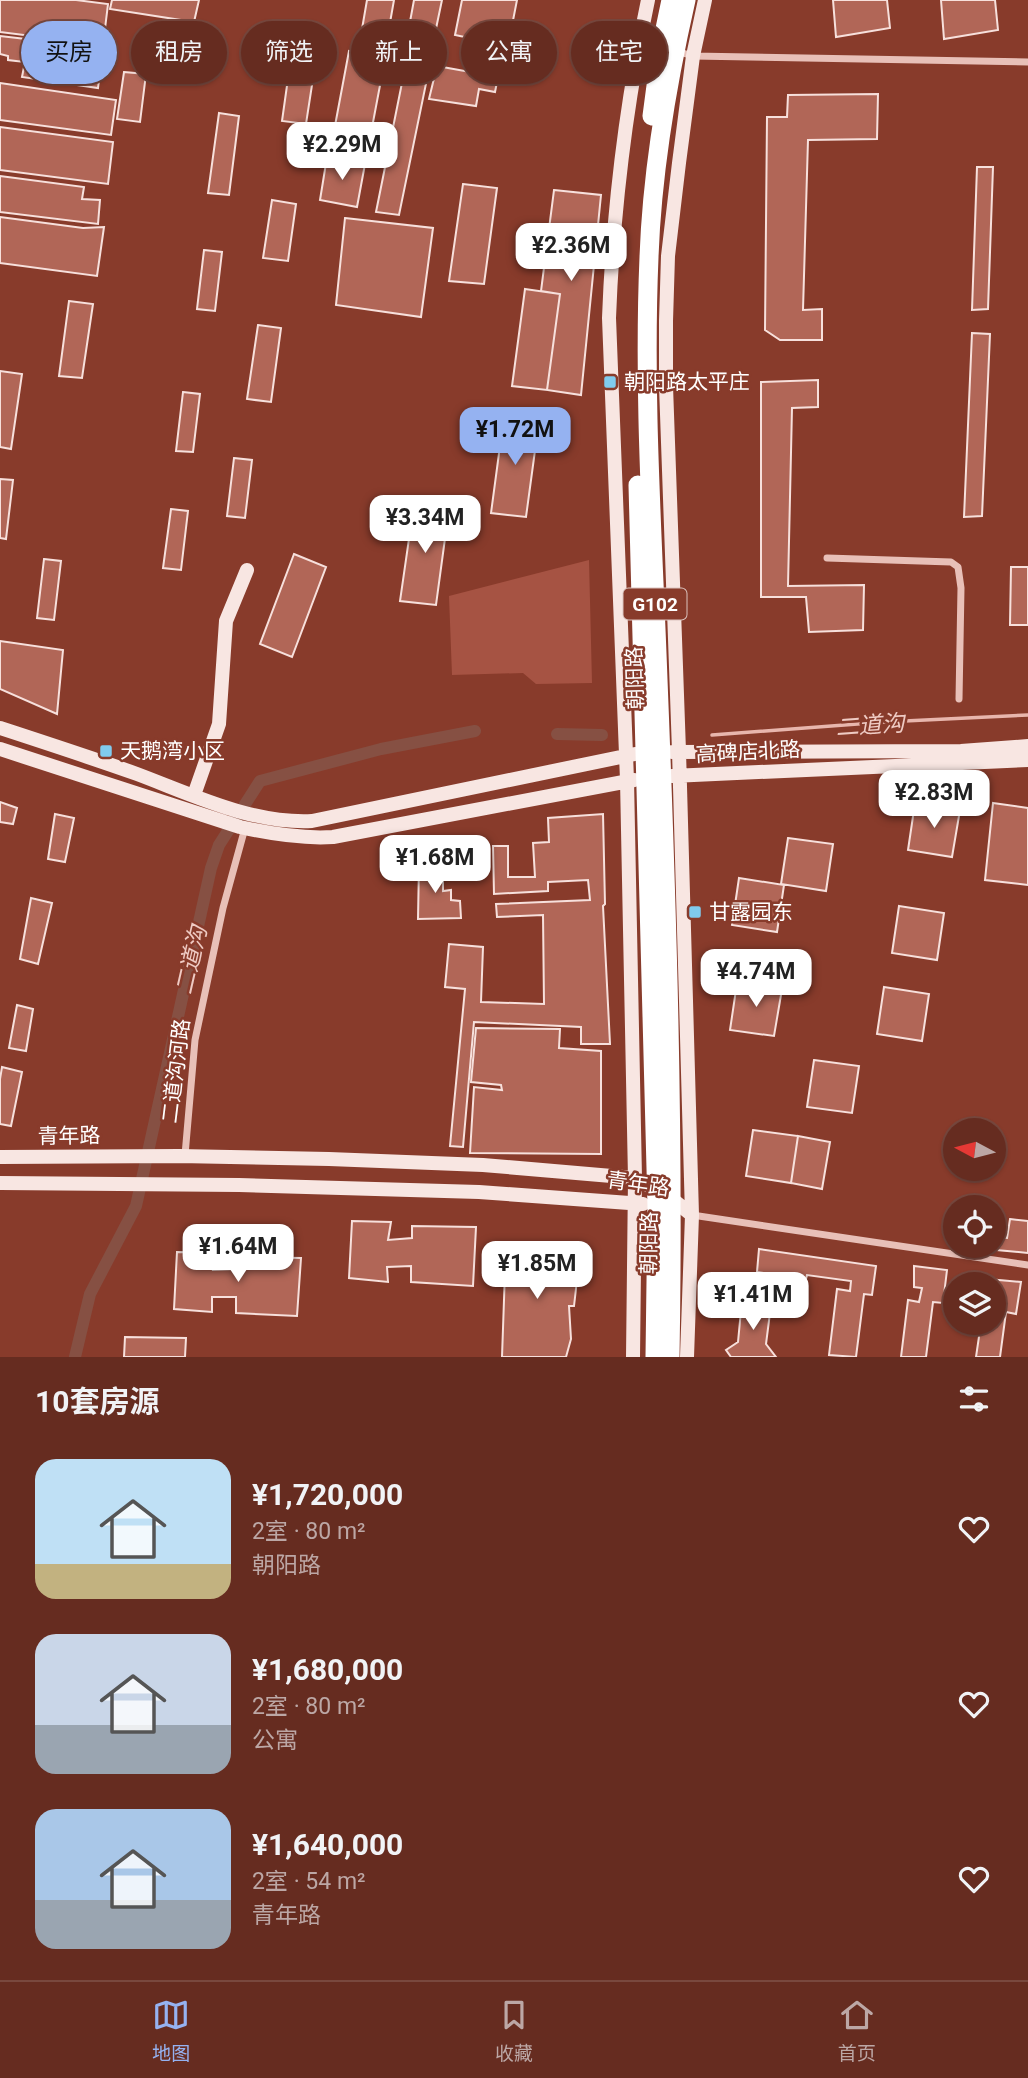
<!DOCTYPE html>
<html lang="zh">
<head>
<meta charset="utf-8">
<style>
  :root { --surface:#662c20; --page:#6c3429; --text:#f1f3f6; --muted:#bca7a5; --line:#79483e; --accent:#95b2f1 }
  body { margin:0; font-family:Roboto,"Noto Sans SC",sans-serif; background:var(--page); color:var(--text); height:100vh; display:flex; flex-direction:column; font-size:26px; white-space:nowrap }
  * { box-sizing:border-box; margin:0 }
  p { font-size:23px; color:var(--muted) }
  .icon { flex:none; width:38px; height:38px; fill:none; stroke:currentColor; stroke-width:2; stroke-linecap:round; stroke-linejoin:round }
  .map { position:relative; height:1357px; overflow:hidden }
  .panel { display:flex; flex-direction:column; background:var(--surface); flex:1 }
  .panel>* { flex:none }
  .banner { position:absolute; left:21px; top:21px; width:987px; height:63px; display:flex; gap:14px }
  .needle { width:46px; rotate:277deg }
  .buttons { position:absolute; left:943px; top:1118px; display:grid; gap:14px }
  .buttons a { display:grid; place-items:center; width:63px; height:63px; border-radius:50%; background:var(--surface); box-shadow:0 2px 5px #0004,0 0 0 2px var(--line); font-size:35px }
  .price { position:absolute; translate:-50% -60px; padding:0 16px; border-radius:14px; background:#fff; color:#222; font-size:23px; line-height:46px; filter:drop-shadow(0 2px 4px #0008) }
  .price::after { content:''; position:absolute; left:50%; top:42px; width:21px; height:16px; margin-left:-10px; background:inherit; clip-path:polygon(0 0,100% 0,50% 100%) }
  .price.on { background:var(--accent); color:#111 }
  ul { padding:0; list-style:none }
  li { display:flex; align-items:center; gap:21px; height:175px; padding:0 35px }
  li span { display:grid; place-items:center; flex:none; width:196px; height:140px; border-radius:21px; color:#555 }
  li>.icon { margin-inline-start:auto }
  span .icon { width:84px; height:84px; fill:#fffc; stroke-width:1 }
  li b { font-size:30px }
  h2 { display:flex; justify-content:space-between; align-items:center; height:84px; padding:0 35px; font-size:30px }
  .tag { padding:0 24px; border-radius:32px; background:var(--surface); box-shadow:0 2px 5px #0004,0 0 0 2px var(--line); font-size:24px; line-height:63px }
  .tag.on { background:var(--accent); color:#111 }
  .menu { display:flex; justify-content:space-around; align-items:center; height:98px; border-top:2px solid var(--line); background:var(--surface); font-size:19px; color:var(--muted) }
  .menu a { display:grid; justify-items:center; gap:4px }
  .menu .on { color:var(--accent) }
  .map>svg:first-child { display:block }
</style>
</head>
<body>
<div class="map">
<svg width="1028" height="1357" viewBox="0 0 1028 1357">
  <rect width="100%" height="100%" fill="#883b2b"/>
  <path fill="#a65343" d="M589,560L592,683L536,684L523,673L452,675L449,596Z"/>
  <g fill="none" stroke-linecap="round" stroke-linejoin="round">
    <path stroke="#e8b6ad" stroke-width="3.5" d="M712,735L884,722L1028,715"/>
    <path stroke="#865043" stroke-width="12" d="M557,734L602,735
      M75,1357L90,1294L136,1206L211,868L219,845L260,781L381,749L475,731"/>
  </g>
  <path fill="#b16657" stroke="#f7e0dc" stroke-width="2" d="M0,0H76L108,4L103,45L0,32Z
    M112,0H199L194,22L110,9Z
    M367,0H394L388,34L362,29Z
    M414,0H442L433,43L407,38Z
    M462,0H517L508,46L455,35Z
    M833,0H887L890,28L836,37Z
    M941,0H995L998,30L944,39Z
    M0,36L103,48L98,88L22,77L25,62L8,60V56L0,54Z
    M293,43L318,46L306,124L282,121Z
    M349,51L385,59L367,154L331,147Z
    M406,63L429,69L399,215L376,212Z
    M437,66L498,77L495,92L479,89L476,106L429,99Z
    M124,72L146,74L140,122L117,119Z
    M0,83L116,100L111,135L0,120Z
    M878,94L877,139L808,140L803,310L822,309V340H780L765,330L767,117H787L788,95Z
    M219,113L239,116L229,195L208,193Z
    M0,127L113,142L108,184L0,170Z
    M327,157L365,164L357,207L320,200Z
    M977,167H993L988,309L972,310Z
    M0,176L84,187L82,199L100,200L98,224L0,212Z
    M463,184L497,188L484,284L449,281Z
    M554,190L601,195L581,395L547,390L560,294L541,291Z
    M272,200L296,204L288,261L263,258Z
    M0,217L83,228L104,227L97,276L0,263Z
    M345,218L433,228L421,317L336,305Z
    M204,250L222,252L215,311L197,309Z
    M525,289L560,294L547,390L512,386Z
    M69,301L93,304L82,378L59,376Z
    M258,325L281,328L271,402L247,399Z
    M972,333L990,334L982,516L964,517Z
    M0,371L22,374L11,449L0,447Z
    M818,380V407L792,408L788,586L864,585L863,630L809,632L806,597H761V382Z
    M183,392L200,394L193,452L176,451Z
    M504,416L539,421L526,517L491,513Z
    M234,458L252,460L245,518L227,516Z
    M0,479L13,480L6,539L0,538Z
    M414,504L449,509L436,605L400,601Z
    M171,509L188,511L181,570L163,568Z
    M294,554L326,567L292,657L260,644Z
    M44,559L61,561L54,620L37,618Z
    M1011,567H1028V625H1010Z
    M0,641L63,650L57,714L0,689Z
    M0,802L17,808L13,824L0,822Z
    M915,803L960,810L952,857L908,850Z
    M993,803L1028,808V885L985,880Z
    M55,814L74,818L65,862L48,859Z
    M603,814L605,904L603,906L610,1044H581V1027L474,1022L463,1147L450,1146L465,989L445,987L449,944L483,947L481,1002L544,1004L543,915L497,917L496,904L590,900L588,880L548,882V891L494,894L493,846H508V877H535L533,843L549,842L548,818Z
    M788,838L833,844L826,891L781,884Z
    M419,864L443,865V891L451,890V900L460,901L461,918L418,919Z
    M739,878L784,885L777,932L732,925Z
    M31,898L52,903L38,964L20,959Z
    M899,906L944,913L937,960L892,953Z
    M737,983L782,989L774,1036L730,1030Z
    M884,987L929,994L922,1041L877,1034Z
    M17,1005L33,1009L26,1051L9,1048Z
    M476,1028L560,1029L559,1048L601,1051V1154L470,1153L474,1087L502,1090L501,1085L471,1082Z
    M814,1060L859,1066L852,1113L807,1107Z
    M2,1067L22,1072L11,1126L0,1124V1079Z
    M753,1130L798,1136L791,1183L746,1176Z
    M798,1136L830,1142L822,1189L791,1183Z
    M1010,1219L1028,1221V1253L975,1248V1246H994V1237L1007,1238Z
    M352,1221L391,1222L388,1240L412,1238V1226L476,1227L473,1286L411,1282V1266L387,1267L388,1282L349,1278Z
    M506,1243H545L549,1250L555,1248L565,1250L571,1263L567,1271L577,1280L574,1306H569L571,1339L566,1357H502Z
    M759,1249L876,1266L872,1295L864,1294L856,1357L829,1355L837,1289L850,1291L851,1281L807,1275L806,1279L757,1272Z
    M177,1252L216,1253L213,1270L237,1269L238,1257L301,1258L297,1316L236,1313V1297H212V1312L174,1309Z
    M914,1266L947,1270L943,1303L933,1302L926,1357H901L908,1300L919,1302L922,1288L914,1287Z
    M988,1279L1021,1282L1016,1314L1006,1312L1000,1357H976L981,1323H994V1284H987Z
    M742,1300L771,1305L766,1344L776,1357H731L726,1350L738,1342Z
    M125,1337L186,1338L185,1357H124Z"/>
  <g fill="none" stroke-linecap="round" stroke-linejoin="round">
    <path stroke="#e8c0b8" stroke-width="7" d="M676,51L693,56L1028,62
      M827,558L951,562L958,567L961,588L959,699
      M185,1155L195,1040L223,908L245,828
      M692,1215L1028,1265"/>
    <path stroke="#f8e6e2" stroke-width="14" d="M0,728C46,743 92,758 137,774C193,795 252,824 312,821L635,754
      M0,749L240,827C271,834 301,839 333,837L634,780
      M672,752L961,751L1028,746
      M672,776L1028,760
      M194,795L219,724L226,621L247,570
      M0,1157L179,1156L329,1159L483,1165L635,1178L672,1199L692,1215
      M0,1183L239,1185L479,1192L643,1204
      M633,1357L635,1178L627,780L609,318C613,212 626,104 648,0
      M687,1357L692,1215L679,751L666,386V321L668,256L679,163L693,56L705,0"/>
    <path stroke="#fff" stroke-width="19" d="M652,116L661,48L671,0
      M638,485L657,1206L655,1357
      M670,1357C674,1132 667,906 658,680C653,540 643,398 649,257C652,171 667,84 686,0"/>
  </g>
  <g fill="#80cbee" stroke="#883b2b" stroke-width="2.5">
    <rect x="603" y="375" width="14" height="14" rx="3.5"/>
    <rect x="99" y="744" width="14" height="14" rx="3.5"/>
    <rect x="688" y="905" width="14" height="14" rx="3.5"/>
  </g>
  <g text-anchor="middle" stroke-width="5" stroke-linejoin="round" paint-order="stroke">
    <rect fill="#883b2b" stroke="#dbc4bf" stroke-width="2" x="623.5" y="588.5" width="63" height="31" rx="5"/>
    <g font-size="19" font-weight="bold" fill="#fff">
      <text x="655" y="611">G102</text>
    </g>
    <g font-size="21" fill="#fff" stroke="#883b2b" text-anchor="start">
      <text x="624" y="389">朝阳路太平庄</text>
      <text x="120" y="758">天鹅湾小区</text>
      <text x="709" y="919">甘露园东</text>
    </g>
    <g font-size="21" fill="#fff" stroke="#883b2b">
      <text transform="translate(635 678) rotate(-92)" y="7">朝阳路</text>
      <text transform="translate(748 752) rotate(-3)" y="7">高碑店北路</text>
      <text transform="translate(176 1071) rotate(-83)" y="7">二道沟河路</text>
      <text transform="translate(69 1136) rotate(-1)" y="7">青年路</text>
      <text transform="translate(638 1184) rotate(8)" y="7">青年路</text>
      <text transform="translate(649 1243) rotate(-89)" y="7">朝阳路</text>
    </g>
    <g font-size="23" font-style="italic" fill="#efcbc4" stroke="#883b2b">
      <text transform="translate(870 725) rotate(-4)" y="8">二道沟</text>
      <text transform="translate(191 960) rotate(-77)" y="8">二道沟</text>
    </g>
  </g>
</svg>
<div class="buttons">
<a><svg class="needle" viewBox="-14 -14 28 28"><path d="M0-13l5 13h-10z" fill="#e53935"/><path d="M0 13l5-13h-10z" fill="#bca7a5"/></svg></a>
<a><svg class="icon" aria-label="locate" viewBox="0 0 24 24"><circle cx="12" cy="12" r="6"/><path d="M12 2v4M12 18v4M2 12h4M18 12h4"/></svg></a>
<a><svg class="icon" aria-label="layers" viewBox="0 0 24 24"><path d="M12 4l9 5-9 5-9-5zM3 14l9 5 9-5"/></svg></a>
</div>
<b class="price" style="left:342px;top:182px">¥2.29M</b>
<b class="price" style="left:571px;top:283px">¥2.36M</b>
<b class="price on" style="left:515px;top:467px">¥1.72M</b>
<b class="price" style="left:425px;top:555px">¥3.34M</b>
<b class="price" style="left:934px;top:830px">¥2.83M</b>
<b class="price" style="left:435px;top:895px">¥1.68M</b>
<b class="price" style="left:756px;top:1009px">¥4.74M</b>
<b class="price" style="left:238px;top:1284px">¥1.64M</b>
<b class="price" style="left:537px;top:1301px">¥1.85M</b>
<b class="price" style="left:753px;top:1332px">¥1.41M</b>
<div class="banner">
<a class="tag on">买房</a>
<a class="tag">租房</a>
<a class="tag">筛选</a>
<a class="tag">新上</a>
<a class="tag">公寓</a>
<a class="tag">住宅</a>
</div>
</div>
<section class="panel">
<h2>10套房源<svg class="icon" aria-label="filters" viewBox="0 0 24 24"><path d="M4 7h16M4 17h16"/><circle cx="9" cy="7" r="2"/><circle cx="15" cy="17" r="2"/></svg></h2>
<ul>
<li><span style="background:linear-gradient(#bfe0f5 75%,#c2b280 0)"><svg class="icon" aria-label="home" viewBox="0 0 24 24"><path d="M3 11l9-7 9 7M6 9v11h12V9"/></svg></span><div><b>¥1,720,000</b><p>2室 · 80 m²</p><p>朝阳路</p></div><svg class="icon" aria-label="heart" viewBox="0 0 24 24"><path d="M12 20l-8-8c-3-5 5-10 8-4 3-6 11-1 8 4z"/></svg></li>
<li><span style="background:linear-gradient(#c9d6e8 65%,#9aa5b1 0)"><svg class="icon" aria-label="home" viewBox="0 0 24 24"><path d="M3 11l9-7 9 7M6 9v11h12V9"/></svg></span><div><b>¥1,680,000</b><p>2室 · 80 m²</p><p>公寓</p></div><svg class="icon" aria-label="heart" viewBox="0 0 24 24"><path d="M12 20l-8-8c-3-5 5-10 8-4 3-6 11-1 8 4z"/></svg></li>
<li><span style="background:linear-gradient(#a9c7e8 65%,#9aa5b1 0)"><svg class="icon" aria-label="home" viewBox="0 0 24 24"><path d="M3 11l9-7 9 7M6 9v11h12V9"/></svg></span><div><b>¥1,640,000</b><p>2室 · 54 m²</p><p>青年路</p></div><svg class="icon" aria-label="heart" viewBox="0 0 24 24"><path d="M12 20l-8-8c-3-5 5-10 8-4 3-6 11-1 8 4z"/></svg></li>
</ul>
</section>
<nav class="menu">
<a class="on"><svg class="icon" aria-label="map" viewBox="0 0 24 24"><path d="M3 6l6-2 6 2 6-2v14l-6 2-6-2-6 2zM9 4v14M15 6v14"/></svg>地图</a>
<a><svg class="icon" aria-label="saved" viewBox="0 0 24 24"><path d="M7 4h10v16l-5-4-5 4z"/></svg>收藏</a>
<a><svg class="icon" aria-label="home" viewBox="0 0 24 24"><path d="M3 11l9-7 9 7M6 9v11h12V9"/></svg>首页</a>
</nav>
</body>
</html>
